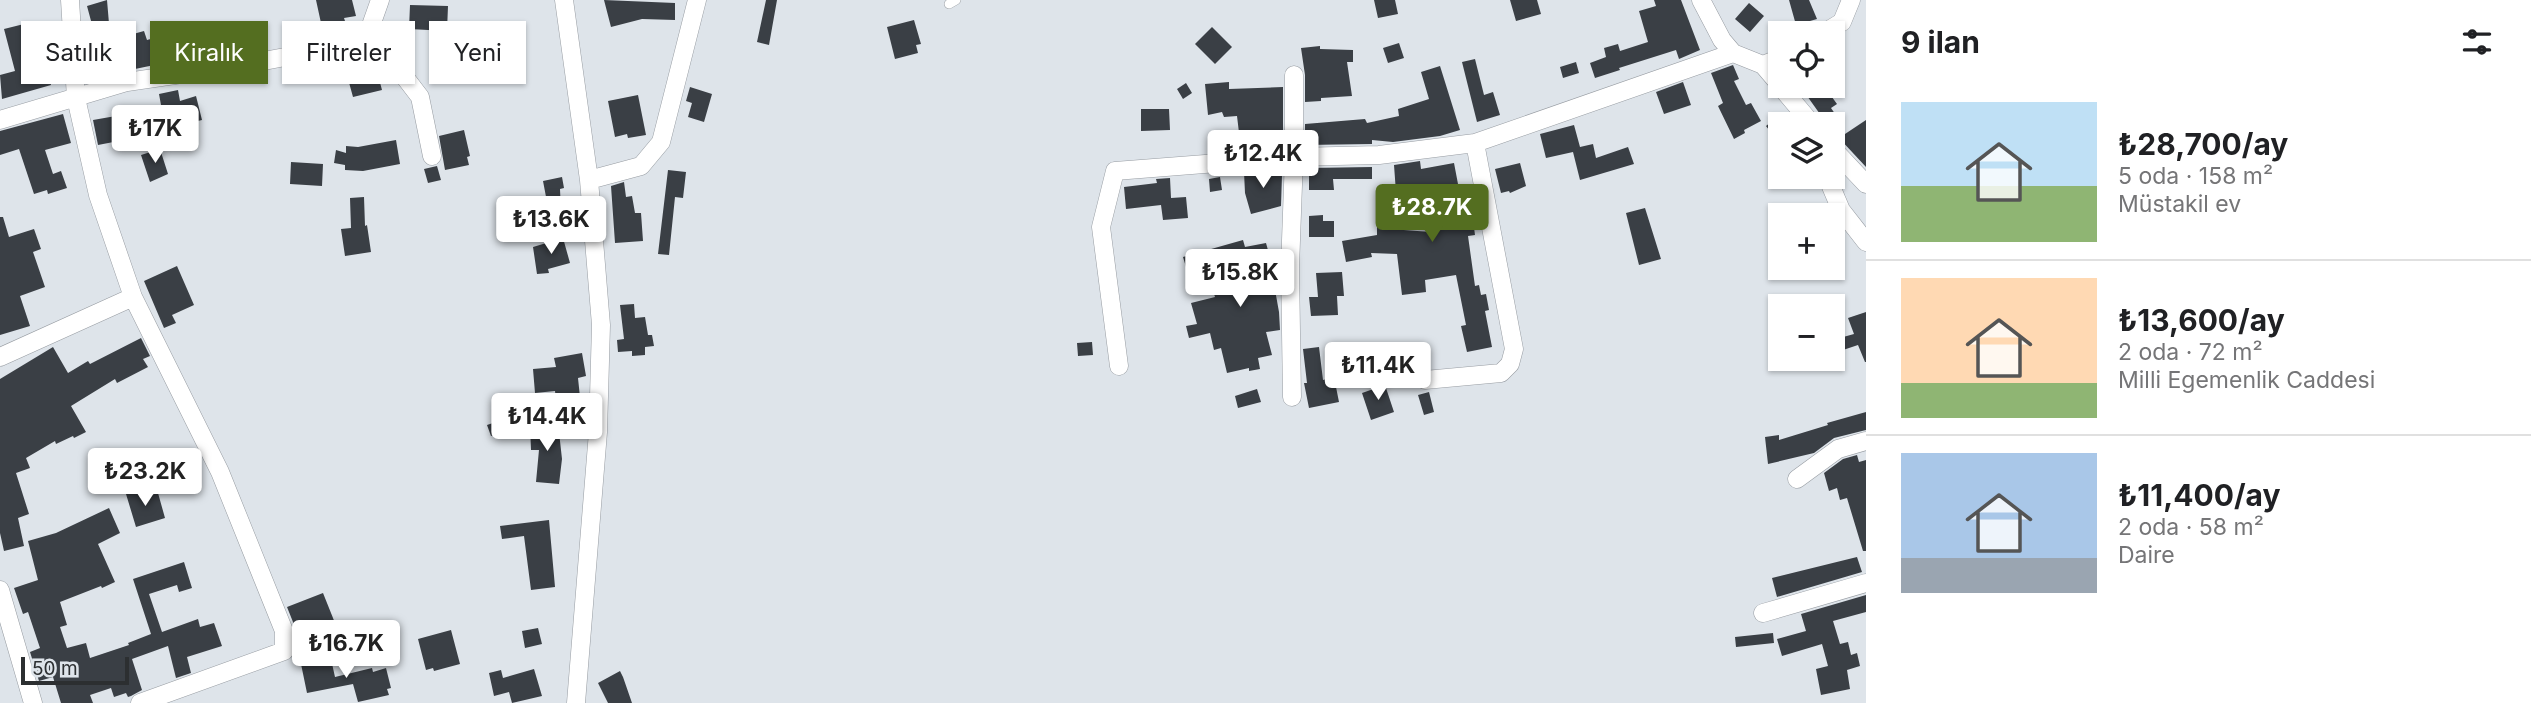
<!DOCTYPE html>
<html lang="tr">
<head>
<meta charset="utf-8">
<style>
  :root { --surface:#fff; --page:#f2f2f2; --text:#202124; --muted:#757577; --line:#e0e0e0; --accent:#546e20 }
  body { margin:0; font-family:Inter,sans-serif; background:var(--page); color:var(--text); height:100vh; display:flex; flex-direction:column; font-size:26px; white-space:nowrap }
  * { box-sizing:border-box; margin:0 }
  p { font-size:23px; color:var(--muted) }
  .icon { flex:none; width:38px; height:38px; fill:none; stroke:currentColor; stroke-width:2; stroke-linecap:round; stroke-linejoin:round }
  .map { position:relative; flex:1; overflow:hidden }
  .details { display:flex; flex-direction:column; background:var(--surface); width:665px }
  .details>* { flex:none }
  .hud { position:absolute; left:21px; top:21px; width:665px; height:63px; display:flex; gap:14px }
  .fabs { position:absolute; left:1768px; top:21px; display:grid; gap:14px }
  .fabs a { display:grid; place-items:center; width:77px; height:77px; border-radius:0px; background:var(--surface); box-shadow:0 2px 5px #0004; font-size:35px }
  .scale { position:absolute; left:21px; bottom:18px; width:108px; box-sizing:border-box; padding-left:7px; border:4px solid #2c2f31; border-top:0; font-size:19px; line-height:24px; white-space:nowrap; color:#2c2f31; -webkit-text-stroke:5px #dee4ea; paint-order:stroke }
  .price { position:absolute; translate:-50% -60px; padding:0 16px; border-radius:7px; background:#fff; color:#222; font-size:23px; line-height:46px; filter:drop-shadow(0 2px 4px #0008) }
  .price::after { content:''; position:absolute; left:50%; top:42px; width:21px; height:16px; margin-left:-10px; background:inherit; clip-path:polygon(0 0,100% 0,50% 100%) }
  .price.current { background:var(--accent); color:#fff }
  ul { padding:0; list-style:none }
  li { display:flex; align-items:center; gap:21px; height:175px; padding:0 35px }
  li+li { border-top:2px solid var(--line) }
  li span { display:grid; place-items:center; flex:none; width:196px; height:140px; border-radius:0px; color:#555 }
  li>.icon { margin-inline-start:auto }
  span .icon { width:84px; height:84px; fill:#fffc; stroke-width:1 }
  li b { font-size:30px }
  h2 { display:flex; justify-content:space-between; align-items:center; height:84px; padding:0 35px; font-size:30px }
  .tag { padding:0 24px; border-radius:0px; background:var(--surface); box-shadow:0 2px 5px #0004; font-size:24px; line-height:63px }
  .tag.current { background:var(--accent); color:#fff }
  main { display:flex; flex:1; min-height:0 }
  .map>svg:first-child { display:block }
</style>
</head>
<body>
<main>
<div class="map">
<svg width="1866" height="703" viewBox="0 0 1866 703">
  <rect width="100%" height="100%" fill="#dee4ea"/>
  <path fill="#3a3f45" d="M107,0L112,59L96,61L94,32L87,6Z
    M316,0H352L356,16L344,18L345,21L321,23Z
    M604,0L675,3V20L642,19L611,27Z
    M766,0H777L769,45L757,42Z
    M1374,0H1395L1398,14L1378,18Z
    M1510,0H1537L1541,14L1516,21Z
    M1654,0H1681L1700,50L1679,59L1676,50L1619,68L1620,70L1595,78L1590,63L1606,57L1604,48L1618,44L1620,51L1648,42L1639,11L1656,6Z
    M1789,0H1809L1817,19L1796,25Z
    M1749,3L1764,16L1750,32L1735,19Z
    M410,5L448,6L447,31L409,29Z
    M914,20L921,44L916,45L918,53L895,59L887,27Z
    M32,22L34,29L42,27L52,64H55L59,78L50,80L51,85L2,99L0,75L15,71L4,29Z
    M1212,27L1232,47L1215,64L1195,44Z
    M144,31L147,40L158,37L164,63L135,69L126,36Z
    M1399,43L1404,58L1388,63L1383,48Z
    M1320,46V49L1353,50V62H1347L1352,96L1321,98V101L1305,102V75L1301,48Z
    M1475,59L1484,95L1493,92L1500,115L1477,122L1462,62Z
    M374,60L382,90L353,97L345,68Z
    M102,62L106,76L86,82L85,67Z
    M1576,62L1579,73L1563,78L1560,67Z
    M1733,65L1739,79L1734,81L1746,105L1751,103L1761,121L1744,130L1745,133L1734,139L1718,106L1723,103L1711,73Z
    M1440,66L1460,130L1440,136L1393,142L1372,140V144L1305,145V124L1365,119L1367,123L1399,116L1398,109L1429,99L1421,72Z
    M1229,82V89L1283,87V146L1273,147V141L1247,144L1246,140L1240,141L1237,116L1224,117L1222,112L1208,115L1205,84Z
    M1683,82L1691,105L1664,114L1656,92Z
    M1186,83L1192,93L1183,99L1177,89Z
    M1800,86H1824L1837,104L1831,108L1842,124H1827Z
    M690,87L712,94L704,122L688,117L692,103L686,101Z
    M178,90L180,101L196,96L202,120L185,124L186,127L180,129L127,131L129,139L98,145L93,120L133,113L132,106L161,105L159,94Z
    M638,95L646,135L628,138L627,134L615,137L608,101Z
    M1141,109H1169L1170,130L1141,131Z
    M63,114L71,143L45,150L53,174L61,171L67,188L48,194L47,190L34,194L19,149L0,155V131Z
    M1780,115V144L1766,126Z
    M1866,120V167L1839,138Z
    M1574,125L1580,147L1593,144L1596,158L1628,147L1634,164L1580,180L1573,152L1546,158L1540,134Z
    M464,130L470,156L467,157L469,165L445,170L439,136Z
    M396,140L400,164L363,171L345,170V165L334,163L336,150L346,153V146L358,147Z
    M160,149L168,174L150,182L141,155Z
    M1420,161L1421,169L1454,163L1462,205L1468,204L1469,220H1473L1475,235L1468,236L1475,286L1479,285L1481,295L1486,294L1489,310L1485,311L1492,347L1467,352L1461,326L1466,325L1456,275L1425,280L1426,292L1402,295L1397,254L1371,253L1372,257L1346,262L1342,241L1377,235V223L1390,224V229L1431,232L1428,204L1397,206L1394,165Z
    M291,162L323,164L322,186L290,184Z
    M1520,163L1526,186L1510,193L1509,191L1501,193L1495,169Z
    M437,166L441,180L428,183L424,169Z
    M1372,167V179H1333L1334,190H1309V168Z
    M668,170L686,172L683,198L675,197L669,255L658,254Z
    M1275,170L1276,175H1282L1281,206L1251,214L1245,193L1244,172Z
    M562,177L564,188L560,189L561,212L536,219L533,206L547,202L543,181Z
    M1220,177L1222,190L1210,192L1209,179Z
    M1170,178L1171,198L1186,197L1188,218L1163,220L1161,205L1126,209L1124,187L1157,183L1156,179Z
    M624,182L626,197L632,196L635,213H641L643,241L615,243L611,186Z
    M364,197L365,226L367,225L371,252L345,256L341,229L351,228L350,198Z
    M1645,208L1661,259L1639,265L1626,213Z
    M1323,215V221H1334V237H1309V216Z
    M0,217H3L9,237L34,229L41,249L33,252L45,287L20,296L30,326L0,335Z
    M563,238L570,263L548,269L549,273L537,274L533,247Z
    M1243,240L1245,247L1266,243L1274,272L1272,273L1279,312L1280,330L1266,332L1272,355L1258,358L1260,369L1249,371V368L1227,373L1221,348L1214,350L1210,333L1189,338L1186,326L1197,324L1191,303L1215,297L1214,294L1246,286L1239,252L1186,267L1183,257Z
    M177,266L194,305L172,315L176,323L164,328L144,281Z
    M1342,272L1344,296H1337L1338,315L1311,316L1309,297H1318L1316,273Z
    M634,304L635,318L645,317L648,335H652L654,346L645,347V355L632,356V351L618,352L617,340L624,339L620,305Z
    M1866,312V362H1865L1858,345L1840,351L1836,339L1854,334L1848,318Z
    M141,338L150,356L143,359L148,367L117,383L115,379L71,406L86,432L74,438L73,436L56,444L55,441L26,458L30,468L16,473L29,514L18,518L24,546L4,551L0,533V379L53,347L68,373L88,361L90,364Z
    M1092,342L1093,355L1078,356L1077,343Z
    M1319,347L1323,380L1334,377L1339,402L1309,408L1304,383H1307L1303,349Z
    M582,353L586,376L578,378L581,407L557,409L555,391L535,393L533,369L556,367L554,358Z
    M1385,385L1394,412L1371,420L1362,393Z
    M1257,389L1261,402L1238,408L1235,396Z
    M1429,392L1434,412L1424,415L1418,395Z
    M1866,412V430L1834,438L1814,453L1768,464L1765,437L1779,435V440L1828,425L1827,423Z
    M514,416L518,427L491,436L487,425Z
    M550,424V432H559L562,459L559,484L536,482L539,450H531L530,425Z
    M137,448L143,459L126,469L120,459Z
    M1857,455L1859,462L1866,460V551H1863L1847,498L1840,500L1837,488L1829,491L1824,473L1843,459Z
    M138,490L140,498L158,493L165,518L136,527L126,494Z
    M109,508L120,533L98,544L115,582L102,588L101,586L60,602L67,625L60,627L67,648L86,643L90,658L129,645L128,643L151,634L133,579L184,562L192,588L179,592L177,585L149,594L162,632L198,619L200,627L214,623L222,646L187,657L191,673L176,678L168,646L132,659L142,690L131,696L128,697L126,693L114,697L111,688L90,695L93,703H61L53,677L39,681L30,652L40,648L28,612L23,614L14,588L38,580L28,541L56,533Z
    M549,520L555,587L531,590L524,536L502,539L500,526Z
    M1857,557L1862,572L1777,597L1772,578Z
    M323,593L335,623L295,638V627L287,607Z
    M1866,595V612L1833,621L1840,644L1848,642L1851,655L1857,653L1860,666L1847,670L1850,689L1821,695L1816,669L1828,666L1822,644L1782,656L1777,639L1806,631L1801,614Z
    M538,628L542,644L525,648L522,631Z
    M365,629L370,643L342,651L338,637Z
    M451,630L460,664L434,671L433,668L426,670L418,639Z
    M1773,633L1774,643L1736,647L1735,637Z
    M331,659L335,677L372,668L373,672L386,668L391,688L387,689L389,695L358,702L353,684L307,693L301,664Z
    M534,669L542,696L512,703L509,692L494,696L489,673L501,670L503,678Z
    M620,671L623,677L632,703H608L598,683Z"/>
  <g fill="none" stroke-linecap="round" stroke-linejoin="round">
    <g stroke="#979ca2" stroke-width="10">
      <path id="service" d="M949,4L956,0"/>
    </g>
    <g stroke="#979ca2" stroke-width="19">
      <path id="minor" d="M70,0L76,98L98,195L133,297L220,472L284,631V651L140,703
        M564,0L589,180L601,325L598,432L576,703
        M1701,0L1722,40L1733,53L1763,65L1780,85
        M1824,33L1842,22L1851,0
        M368,34L394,63L420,97L432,156
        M1763,65L1780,58
        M1780,86L1812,124
        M0,120L127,82L243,65L348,45L368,34L380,0
        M1832,148L1866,184
        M1827,177L1841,210L1866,242
        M589,180L641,166L661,142L697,0
        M0,357L133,297
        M1119,366L1101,227L1115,171L1294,157L1379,155L1475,143L1733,53
        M1425,380L1501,373L1510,364L1514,349L1475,143
        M1292,397L1290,268L1294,157V75
        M1797,479L1838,449L1866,441
        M0,590L33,703
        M1763,613L1866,583"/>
    </g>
    <use href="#service" stroke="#fff" stroke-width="9"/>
    <use href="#minor" stroke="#fff" stroke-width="18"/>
  </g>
</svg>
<div class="fabs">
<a><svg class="icon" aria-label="locate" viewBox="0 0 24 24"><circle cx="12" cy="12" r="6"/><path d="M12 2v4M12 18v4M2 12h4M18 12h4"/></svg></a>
<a><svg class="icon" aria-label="layers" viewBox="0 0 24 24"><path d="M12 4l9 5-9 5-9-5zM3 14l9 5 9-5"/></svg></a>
<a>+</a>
<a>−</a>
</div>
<div class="scale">50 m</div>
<b class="price" style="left:155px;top:165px">₺17K</b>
<b class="price" style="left:1263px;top:190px">₺12.4K</b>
<b class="price current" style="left:1432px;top:244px">₺28.7K</b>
<b class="price" style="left:551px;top:256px">₺13.6K</b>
<b class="price" style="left:1240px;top:309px">₺15.8K</b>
<b class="price" style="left:1378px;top:402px">₺11.4K</b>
<b class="price" style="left:547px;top:453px">₺14.4K</b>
<b class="price" style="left:145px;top:508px">₺23.2K</b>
<b class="price" style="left:346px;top:680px">₺16.7K</b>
<div class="hud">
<a class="tag">Satılık</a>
<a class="tag current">Kiralık</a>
<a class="tag">Filtreler</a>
<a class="tag">Yeni</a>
</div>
</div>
<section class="details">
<h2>9 ilan<svg class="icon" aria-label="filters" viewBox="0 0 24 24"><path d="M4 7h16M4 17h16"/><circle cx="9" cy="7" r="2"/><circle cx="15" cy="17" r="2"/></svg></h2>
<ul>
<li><span style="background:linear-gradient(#bfe0f5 60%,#8fb573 0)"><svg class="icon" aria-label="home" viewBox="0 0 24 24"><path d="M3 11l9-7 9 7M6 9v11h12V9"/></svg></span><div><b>₺28,700/ay</b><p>5 oda · 158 m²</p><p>Müstakil ev</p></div></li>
<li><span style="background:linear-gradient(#ffd9b3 75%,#8fb573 0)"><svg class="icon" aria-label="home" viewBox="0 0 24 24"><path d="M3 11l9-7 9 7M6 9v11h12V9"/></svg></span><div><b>₺13,600/ay</b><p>2 oda · 72 m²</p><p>Milli Egemenlik Caddesi</p></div></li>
<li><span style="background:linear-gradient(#a9c7e8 75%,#9aa5b1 0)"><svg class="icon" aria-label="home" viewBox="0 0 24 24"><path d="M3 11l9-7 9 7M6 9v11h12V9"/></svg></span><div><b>₺11,400/ay</b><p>2 oda · 58 m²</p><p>Daire</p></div></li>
</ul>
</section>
</main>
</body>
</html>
